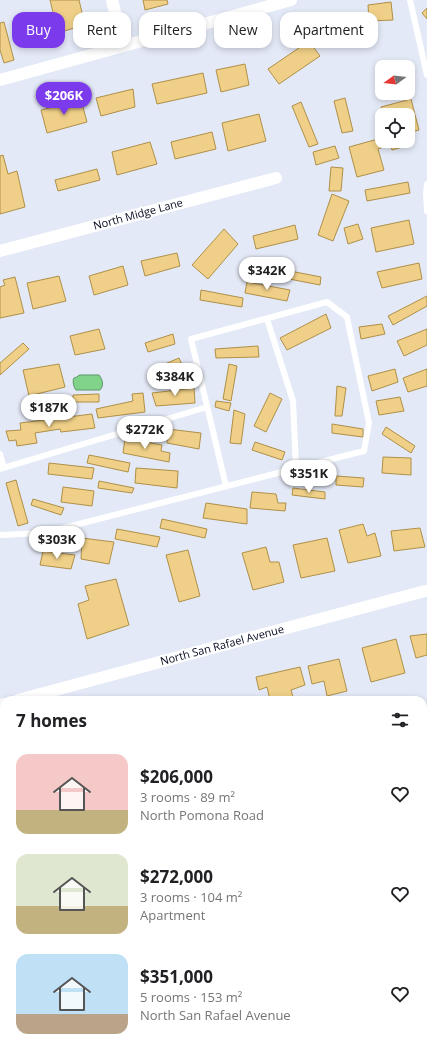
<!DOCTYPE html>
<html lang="en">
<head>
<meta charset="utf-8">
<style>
  :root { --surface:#fff; --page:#f6f6f6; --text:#202124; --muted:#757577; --accent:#7c3aed }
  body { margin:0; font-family:"Open Sans",sans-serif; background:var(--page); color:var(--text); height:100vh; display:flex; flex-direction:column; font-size:15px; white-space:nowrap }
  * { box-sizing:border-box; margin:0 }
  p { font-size:13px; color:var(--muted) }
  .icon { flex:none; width:22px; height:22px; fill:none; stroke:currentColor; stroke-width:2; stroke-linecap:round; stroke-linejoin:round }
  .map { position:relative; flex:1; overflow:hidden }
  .details { position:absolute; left:0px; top:696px; width:427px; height:356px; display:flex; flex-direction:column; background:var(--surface); border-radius:12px 12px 0 0; box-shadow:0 2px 6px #0003 }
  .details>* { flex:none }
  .top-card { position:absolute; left:12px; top:12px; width:403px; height:36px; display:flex; gap:8px }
  .needle { width:26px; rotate:255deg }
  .fabs { position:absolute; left:375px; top:60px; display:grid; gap:8px }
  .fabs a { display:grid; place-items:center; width:40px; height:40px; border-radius:8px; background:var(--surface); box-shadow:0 2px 6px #0003; font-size:20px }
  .price { position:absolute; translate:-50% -34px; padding:0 9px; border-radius:14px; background:#fff; color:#222; font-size:13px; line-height:26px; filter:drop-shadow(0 1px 2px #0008) }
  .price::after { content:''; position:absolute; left:50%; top:24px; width:12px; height:9px; margin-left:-6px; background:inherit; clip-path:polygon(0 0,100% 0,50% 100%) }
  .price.current { background:var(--accent); color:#fff }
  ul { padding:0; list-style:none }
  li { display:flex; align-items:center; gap:12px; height:100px; padding:0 16px }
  li span { display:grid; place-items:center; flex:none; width:112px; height:80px; border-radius:12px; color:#555 }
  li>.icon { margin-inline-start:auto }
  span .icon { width:48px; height:48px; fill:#fffc; stroke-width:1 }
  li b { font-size:17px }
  h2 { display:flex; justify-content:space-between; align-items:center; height:48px; padding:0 16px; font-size:17px }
  .tag { padding:0 14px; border-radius:12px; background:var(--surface); box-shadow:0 2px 6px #0003; font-size:14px; line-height:36px }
  .tag.current { background:var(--accent); color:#fff }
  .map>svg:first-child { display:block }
</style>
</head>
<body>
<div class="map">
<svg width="427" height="1052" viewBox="0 0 427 1052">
  <rect width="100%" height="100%" fill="#e3e9f6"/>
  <path fill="#80d388" stroke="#5b9769" d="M79,375H99C103,380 104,386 100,390H76C74,388 72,381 74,378C75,378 79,376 79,375Z"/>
  <path fill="#f0d088" stroke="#af9049" d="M50,0H79L85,25L64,31L63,25H56Z
    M143,0H167L168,4L145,10Z
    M391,2L393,20L369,21L368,5Z
    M427,8V19L422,13Z
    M4,22L14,60L4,63L0,50V23Z
    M309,41L320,56L279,84L268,69Z
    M245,64L249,85L221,92L216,70Z
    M203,73L207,93L157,104L152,84Z
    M133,89L135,107L101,116L96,98Z
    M345,98L353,131L342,133L334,101Z
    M411,99L419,130L408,133V115H383L381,107Z
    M81,100L87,122L47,133L41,110Z
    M301,102L318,144L309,147L292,106Z
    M259,114L266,141L228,151L222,123Z
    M212,132L216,149L175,159L171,142Z
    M408,137L410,145L392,150L390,145L378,149L384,170L357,177L349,147L378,139L380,143L386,141H408Z
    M150,142L157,164L117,175L112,152Z
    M335,146L339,158L316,165L313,152Z
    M3,155L8,174L17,171L25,207L0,214V156Z
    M331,167L343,168L341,191H329Z
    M97,169L100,180L58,191L55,180Z
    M408,182L410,193L367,201L365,190Z
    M332,194L349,201L333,241L318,235Z
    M409,220L414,244L376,252L371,228Z
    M358,224L363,239L348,244L344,228Z
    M295,225L298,239L256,249L253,236Z
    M224,229L238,244L208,279L192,265Z
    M177,253L180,266L145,276L141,261Z
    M419,263L422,279L382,288L377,272Z
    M123,266L128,285L94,295L89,276Z
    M285,270L321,277L320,285L284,278Z
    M59,276L66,301L33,309L27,283Z
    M15,277L24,313L0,318V287L5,285L3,280Z
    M247,282L290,290L287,301L245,293Z
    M201,290L243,298L242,307L200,300Z
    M427,296V306L393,325L388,316Z
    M326,314L331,328L287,350L280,338Z
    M382,324L385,334L361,339L359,327Z
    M99,329L105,349L75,355L70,336Z
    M427,329V345L404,356L397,341Z
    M173,334L175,344L148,352L145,343Z
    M23,343L29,349L0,375V363Z
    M258,346L259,357L216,358L215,349Z
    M179,358L185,371L158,383L153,369Z
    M59,364L65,387L29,396L23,370Z
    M229,364L237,366L231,401L223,399Z
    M395,369L398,382L372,391L368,376Z
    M427,369V386L408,392L403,378Z
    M337,386L346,388L342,416H335Z
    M194,388L195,403L156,406L152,393Z
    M143,393L145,412L98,418L96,409L133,401L132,394Z
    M270,393L282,399L266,432L254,426Z
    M99,394V402H73V395Z
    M400,397L404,411L379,415L376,401Z
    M216,401L231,403L229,411L215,407Z
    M234,410L245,414L241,444L230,443Z
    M92,414L95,428L61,432L60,429L35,433L37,443L17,446L16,440L9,441L6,431L21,430L20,423Z
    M332,424L363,429V437L332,433Z
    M386,427L415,446L411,453L382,434Z
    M168,429L201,433L199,449L167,443Z
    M125,438L162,445L161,451L170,453L169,462L123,453Z
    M255,442L285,452L282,460L252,450Z
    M89,455L130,463L128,472L87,463Z
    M383,457L411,458V475L382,473Z
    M49,463L94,468L92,479L48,474Z
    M136,468L178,471L177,488L135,483Z
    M336,476L364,478L363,487L336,485Z
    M16,480L28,523L18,526L6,483Z
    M99,481L134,488L132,493L98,488Z
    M63,487L94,491L92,506L61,502Z
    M293,488L325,492V499L292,495Z
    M252,492L276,494L278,503H286L285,511L250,508Z
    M33,499L64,508L61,515L31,505Z
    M206,503L247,509V524L203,518Z
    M162,519L207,529L205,538L160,528Z
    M363,524L367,536L375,533L381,556L348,563L339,530Z
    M420,528L425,547L394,551L391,531Z
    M117,529L160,537L157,547L115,539Z
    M82,538L114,542L109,564L81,559Z
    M327,538L335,571L301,578L293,545Z
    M266,547L270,562H279L284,582L253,590L242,553Z
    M188,550L200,596L179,602L166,555Z
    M43,551L75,555L71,569L40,565Z
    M116,579L129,625L87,639L78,604L89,600L85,586Z
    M427,634V655L416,658L410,636Z
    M396,639L405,673L371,682L362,648Z
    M339,659L347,691L327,696L324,681L312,684L308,666Z
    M300,667L305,685L291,690L294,700H270L267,687L259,690L256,677Z
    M423,844L427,856L423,858Z
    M140,1048H178L164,1052H141Z
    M400,1048H415L416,1052H401Z"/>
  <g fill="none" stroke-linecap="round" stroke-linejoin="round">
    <path stroke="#fff" stroke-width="6" d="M410,0L427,75
      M427,184L426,193L427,211
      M267,319L293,401L296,468
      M0,454L4,468
      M0,469L207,407
      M0,535L44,533L336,458L364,451L369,423L347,317L327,302L191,339L226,486
      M423,768L427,784
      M0,850L4,849
      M423,984L427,983
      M423,1027L427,1026
      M423,1047L424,1052
      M383,1048L384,1052
      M80,1052L93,1049L102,1052
      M208,1052L210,1048
      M365,1052L368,1048"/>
    <path stroke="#fff" stroke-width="12" d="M112,0L123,46
      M0,80L291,0
      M0,251L276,178
      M18,700L425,591
      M0,705L4,704"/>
    <path stroke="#fff" stroke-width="15" d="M0,736L4,753
      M423,922L427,921
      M0,1037L4,1035"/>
  </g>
  <g text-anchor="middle" stroke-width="4" stroke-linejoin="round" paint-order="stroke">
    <g font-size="11" fill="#040a20" stroke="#fff">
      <text transform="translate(138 214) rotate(-15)" y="4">North Midge Lane</text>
      <text transform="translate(222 645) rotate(-15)" y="4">North San Rafael Avenue</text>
    </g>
  </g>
</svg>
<div class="fabs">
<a><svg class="needle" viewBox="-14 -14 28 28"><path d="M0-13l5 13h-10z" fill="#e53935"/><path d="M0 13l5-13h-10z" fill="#757577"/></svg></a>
<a><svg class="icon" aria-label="locate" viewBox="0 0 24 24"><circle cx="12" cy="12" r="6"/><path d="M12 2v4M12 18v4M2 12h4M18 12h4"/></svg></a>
</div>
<b class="price current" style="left:64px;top:116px">$206K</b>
<b class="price" style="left:267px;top:291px">$342K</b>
<b class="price" style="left:175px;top:397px">$384K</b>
<b class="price" style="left:49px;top:428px">$187K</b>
<b class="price" style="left:145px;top:450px">$272K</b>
<b class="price" style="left:309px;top:494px">$351K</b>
<b class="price" style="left:57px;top:560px">$303K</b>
<div class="top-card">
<a class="tag current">Buy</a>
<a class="tag">Rent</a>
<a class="tag">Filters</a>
<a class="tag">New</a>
<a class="tag">Apartment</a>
</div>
<section class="details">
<h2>7 homes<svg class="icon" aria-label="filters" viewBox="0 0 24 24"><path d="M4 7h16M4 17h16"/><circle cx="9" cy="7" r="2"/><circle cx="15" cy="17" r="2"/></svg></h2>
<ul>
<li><span style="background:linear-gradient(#f6c9c9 70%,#c2b280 0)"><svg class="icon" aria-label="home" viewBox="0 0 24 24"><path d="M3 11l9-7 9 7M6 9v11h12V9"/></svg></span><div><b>$206,000</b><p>3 rooms · 89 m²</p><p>North Pomona Road</p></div><svg class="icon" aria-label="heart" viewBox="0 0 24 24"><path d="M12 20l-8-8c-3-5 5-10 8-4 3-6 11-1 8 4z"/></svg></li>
<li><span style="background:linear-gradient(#dfe7d0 65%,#c2b280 0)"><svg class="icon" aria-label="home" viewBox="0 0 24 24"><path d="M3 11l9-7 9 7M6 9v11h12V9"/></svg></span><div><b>$272,000</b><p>3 rooms · 104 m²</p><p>Apartment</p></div><svg class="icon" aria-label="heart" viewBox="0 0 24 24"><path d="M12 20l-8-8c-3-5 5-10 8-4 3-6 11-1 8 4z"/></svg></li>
<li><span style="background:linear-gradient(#bfe0f5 75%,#b9a48a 0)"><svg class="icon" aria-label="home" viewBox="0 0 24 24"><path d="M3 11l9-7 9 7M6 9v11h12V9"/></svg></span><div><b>$351,000</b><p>5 rooms · 153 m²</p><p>North San Rafael Avenue</p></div><svg class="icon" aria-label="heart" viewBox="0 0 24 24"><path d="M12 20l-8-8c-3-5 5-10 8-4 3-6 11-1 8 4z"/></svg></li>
</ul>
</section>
</div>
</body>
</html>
